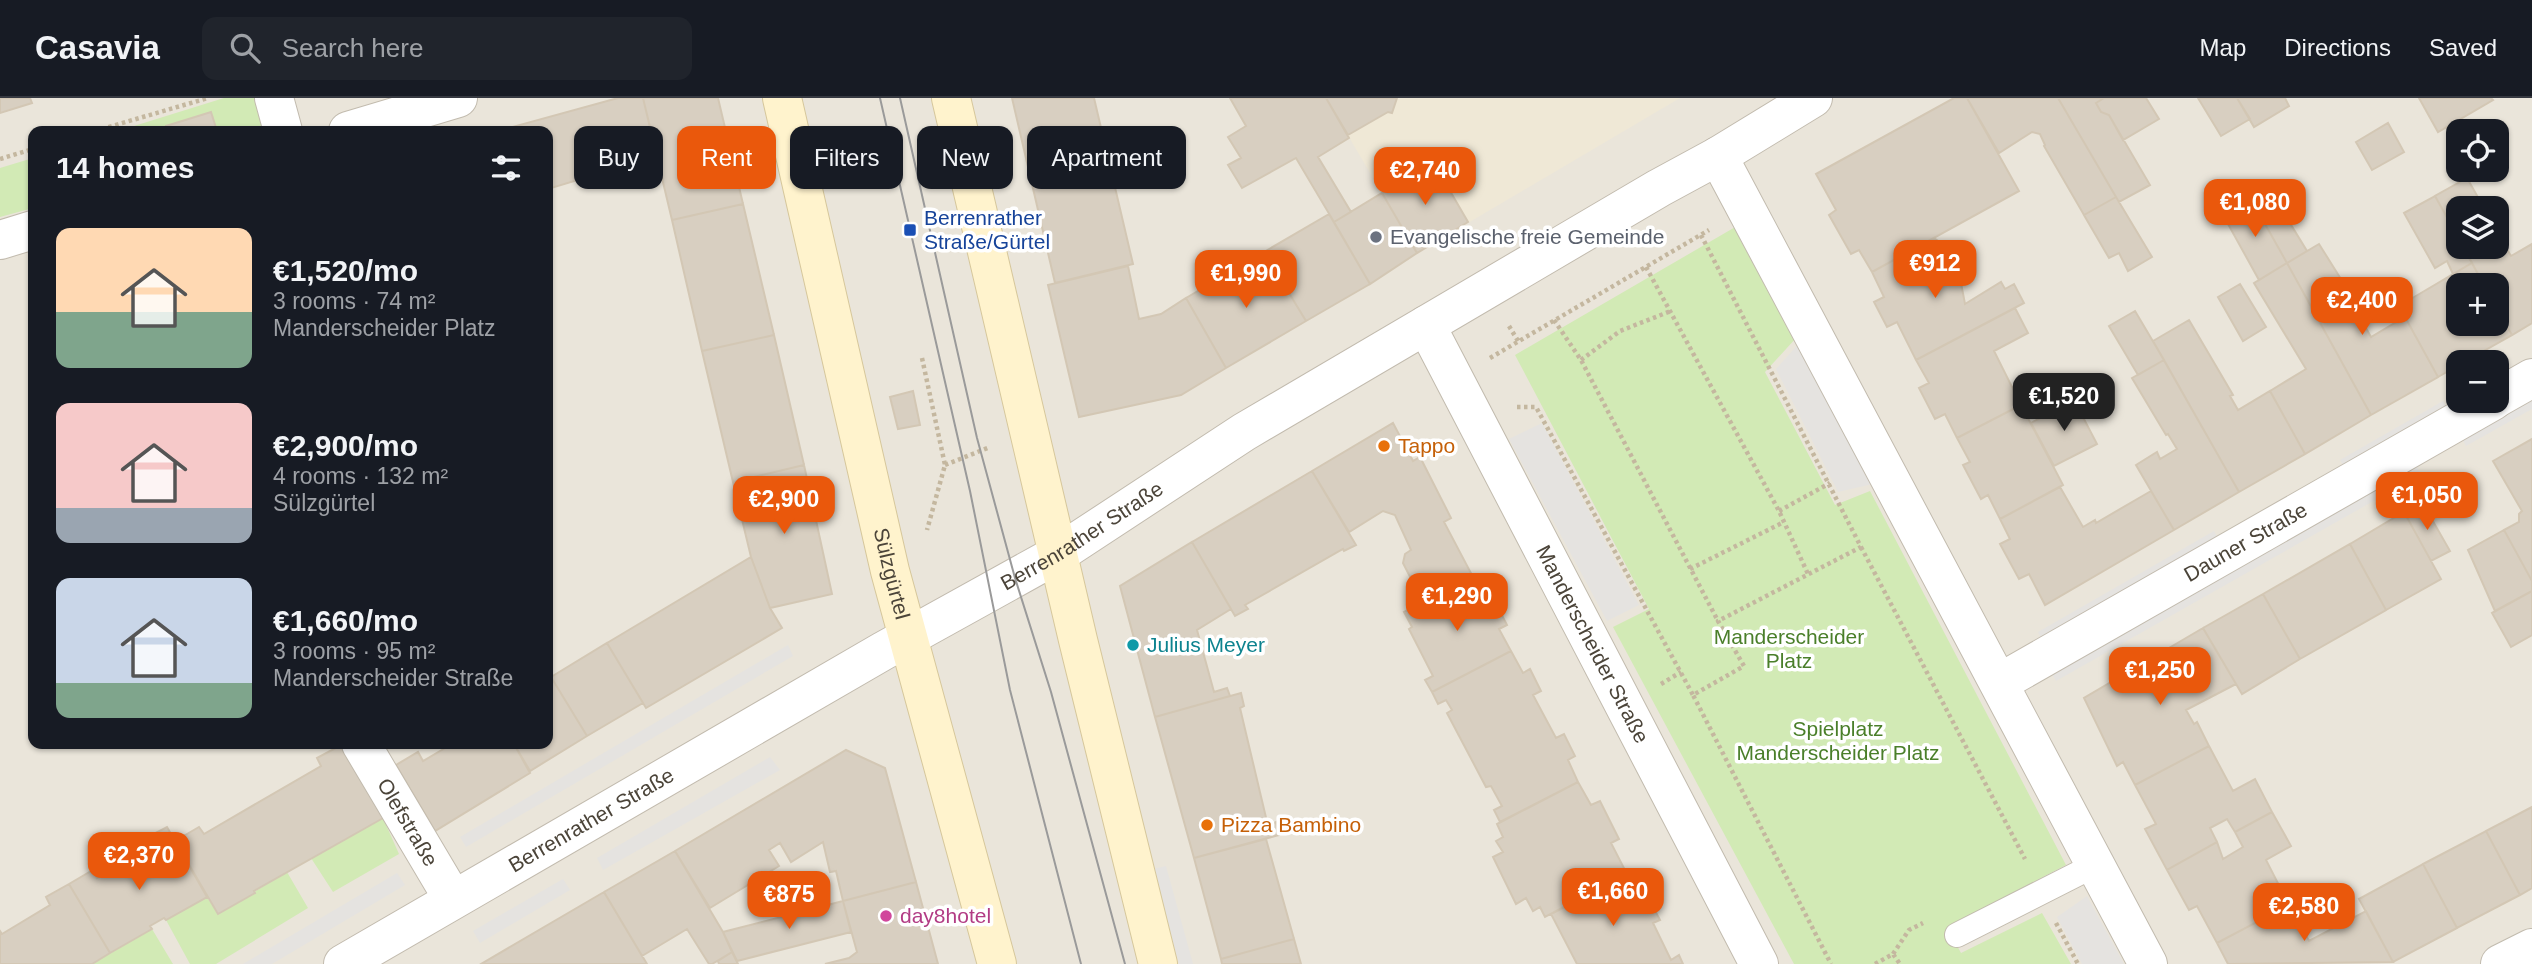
<!DOCTYPE html>
<html lang="en">
<head>
<meta charset="utf-8">
<style>
  :root { --surface:#171b24; --page:#20242c; --text:#f1f3f6; --muted:#9ea1a6; --line:#363941; --accent:#ea580c }
  body { margin:0; font-family:Arial,sans-serif; background:var(--page); color:var(--text); height:100vh; display:flex; flex-direction:column; font-size:26px; white-space:nowrap }
  * { box-sizing:border-box; margin:0 }
  p { font-size:23px; color:var(--muted) }
  .icon { flex:none; width:38px; height:38px; fill:none; stroke:currentColor; stroke-width:2; stroke-linecap:round; stroke-linejoin:round }
  .map { position:relative; flex:1; overflow:hidden }
  .panel { position:absolute; left:28px; top:28px; width:525px; height:623px; display:flex; flex-direction:column; background:var(--surface); border-radius:14px; box-shadow:0 2px 5px #0004 }
  .panel>* { flex:none }
  .banner { position:absolute; left:574px; top:28px; width:665px; height:63px; display:flex; gap:14px }
  .controls { position:absolute; left:2446px; top:21px; display:grid; gap:14px }
  .controls a { display:grid; place-items:center; width:63px; height:63px; border-radius:14px; background:var(--surface); box-shadow:0 2px 5px #0004; font-size:35px }
  .price { position:absolute; translate:-50% -60px; padding:0 16px; border-radius:14px; background:var(--accent); color:#fff; font-size:23px; line-height:46px; filter:drop-shadow(0 2px 4px #0008) }
  .price::after { content:''; position:absolute; left:50%; top:42px; width:21px; height:16px; margin-left:-10px; background:inherit; clip-path:polygon(0 0,100% 0,50% 100%) }
  .price.on { background:#222; color:#fff }
  ul { padding:0; list-style:none }
  li { display:flex; align-items:center; gap:21px; height:175px; padding:0 28px }
  li span { display:grid; place-items:center; flex:none; width:196px; height:140px; border-radius:14px; color:#555 }
  li>.icon { margin-inline-start:auto }
  span .icon { width:84px; height:84px; fill:#fffc; stroke-width:1 }
  li b { font-size:30px }
  h2 { display:flex; justify-content:space-between; align-items:center; height:84px; padding:0 28px; font-size:30px }
  .pill { padding:0 24px; border-radius:14px; background:var(--surface); box-shadow:0 2px 5px #0004; font-size:24px; line-height:63px }
  .pill.on { background:var(--accent); color:#fff }
  header { display:flex; align-items:center; gap:42px; box-sizing:border-box; height:98px; padding:0 35px; background:var(--surface); border-bottom:2px solid var(--line) }
  header strong { font-size:33px }
  nav { display:flex; gap:38px; margin-inline-start:auto; font-size:24px }
  .search { width:490px; height:63px; background:var(--page); display:flex; align-items:center; gap:18px; box-sizing:border-box; padding:0 24px; border-radius:14px; color:var(--muted); font-size:26px }
  .map>svg:first-child { display:block }
</style>
</head>
<body>
<header>
<strong>Casavia</strong>
<div class="search"><svg class="icon" aria-label="search" viewBox="0 0 24 24"><circle cx="10" cy="10" r="6"/><path d="M15 15l6 6"/></svg>Search here</div>
<nav><a>Map</a><a>Directions</a><a>Saved</a></nav>
</header>
<div class="map">
<svg width="2532" height="866" viewBox="0 0 2532 866">
  <rect width="100%" height="100%" fill="#f6f3ec"/>
  <path fill="#eae5da" fill-rule="evenodd" d="M0,0H2532V866H0ZM33,33H548V646H33ZM2459,33H2497V72H2459ZM2459,110H2497V149H2459ZM2459,187H2497V226H2459ZM2459,264H2497V303H2459Z"/>
  <path fill="#efe8d6" d="M1326,0H1680L1417,155Z"/>
  <path fill="#d2eab5" d="M224,0H257L266,33H118Z
    M33,60V110L0,119V70Z
    M1737,128L1797,239L1765,274L1835,407L1870,393L2066,767L1947,829L1961,855L2042,815L2071,866H1794L1613,529L1649,511L1515,257Z
    M383,720L399,756L333,794L311,760Z
    M287,774L308,810L216,866H190L166,822L207,799L218,816Z
    M152,831L173,866H92Z"/>
  <path fill="#e5e3e0" d="M1802,242L1877,385L1838,394L1776,271Z
    M2532,296V311L2466,348L2460,337Z
    M2443,303L2449,314L2346,372L2340,362Z
    M1542,325L1639,507L1607,523L1509,341Z
    M2414,364L2421,376L2056,583L2049,571Z
    M2214,433L2220,444L2044,545L2038,534Z
    M788,547L793,558L466,749L460,739Z
    M770,659L780,672L603,772L597,760Z
    M1166,768L1193,866H1179L1153,771Z
    M397,775L405,787L272,866H243Z
    M563,781L570,792L480,845L473,833Z
    M2087,798L2124,866H2082L2057,819Z"/>
  <path fill="#d8cfc1" stroke="#d3c7b4" stroke-width="2" d="M0,0H30L32,5L0,15Z
    M618,0H643L657,58L548,91V33H506L505,31Z
    M643,0H718L743,106L672,122Z
    M1012,0H1094L1133,166L1055,185Z
    M1230,0H1326L1349,40L1318,59L1351,114L1334,124L1296,60L1242,90L1228,67L1241,60L1228,39L1246,28Z
    M1326,0H1397L1392,15L1388,14L1348,37Z
    M1954,0H1967L2019,93L1872,174L1859,152L1851,156L1829,117L1836,112L1816,76Z
    M1967,0H2058L2116,99L2084,117L2044,48L2045,47L2040,36L2032,34L1999,55Z
    M2058,0H2104L2096,5L2101,14L2109,17L2150,87L2119,104Z
    M2104,0H2146L2159,21L2123,42L2109,17L2101,14L2096,5Z
    M2198,0H2237L2250,21L2221,38Z
    M2237,0H2285L2289,8L2254,29Z
    M2419,0H2491L2493,2L2438,34Z
    M211,14L217,33H167L166,28Z
    M2388,25L2404,54L2372,72L2356,44Z
    M1432,62L1468,124L1417,155L1382,95Z
    M2467,80L2484,110H2459V141L2435,98Z
    M2269,91L2307,153L2287,165L2251,101Z
    M1382,95L1417,155L1370,186L1334,124Z
    M2435,98L2459,141V149H2463L2472,165L2453,176L2447,163L2435,170L2404,115Z
    M2116,99L2152,159L2128,173L2119,155L2109,160L2084,117Z
    M2251,101L2287,165L2259,182L2223,117Z
    M743,106L774,237L702,253L672,122Z
    M1329,116L1370,186L1306,223L1264,154Z
    M2497,134L2511,158L2532,146V225L2512,237L2497,211V187H2484L2463,149H2497Z
    M1934,140L1938,143L1961,185L1965,206L2001,184L2005,191L2014,186L2024,205L1916,262L1897,224L1887,229L1874,204L1884,199L1872,174Z
    M2319,146L2366,221L2362,223L2371,239L2405,219L2438,279L2371,317L2287,165Z
    M1264,154L1306,223L1226,270L1186,200Z
    M2287,165L2371,317L2305,356L2270,293L2306,271L2254,185Z
    M2472,165L2484,187H2459V226H2497V211L2512,237L2464,264H2459V267L2438,279L2399,208Z
    M1128,168L1139,221L1161,216L1186,200L1226,270L1181,297L1079,319L1048,187Z
    M2240,186L2266,229L2243,243L2218,199Z
    M2015,210L2028,235L1994,253L2021,307L1957,340L1945,316L1935,321L1919,290L1929,285L1916,262Z
    M2135,213L2164,262L2138,277L2109,228Z
    M2189,222L2233,297L2230,298L2238,312L2270,293L2305,356L2239,394L2153,243Z
    M774,237L804,367L733,384L702,253Z
    M2164,262L2239,394L2174,432L2136,367L2157,354L2160,361L2177,351L2168,336L2166,337L2132,280Z
    M913,293L920,327L898,331L890,299Z
    M2074,302L2097,346L2054,368L2031,325Z
    M2021,307L2063,387L2000,421L1988,397L1981,401L1963,367L1970,364L1957,340Z
    M1393,325L1413,363L1420,359L1451,420L1444,424L1473,479L1423,504L1403,465L1405,456L1411,452L1395,417L1383,413L1349,434L1312,373Z
    M2532,341V483L2504,432L2519,424V416L2522,413L2493,363Z
    M804,367L832,496L770,510L751,459L733,384Z
    M1312,373L1356,447L1344,453L1343,451L1245,507L1248,511L1235,518L1192,444Z
    M2060,389L2083,429L2095,422L2096,425L2151,393L2174,432L2045,507L2029,476L2019,481L2000,446L2010,441L2000,421Z
    M2422,404L2450,453L2431,463L2404,414Z
    M2404,414L2441,481L2386,512L2350,446Z
    M2504,432L2532,483V493L2495,513L2468,452Z
    M1192,444L1231,511L1197,532L1214,594L1227,590L1230,598L1155,619L1120,488Z
    M2350,446L2386,512L2300,561L2263,496Z
    M751,459L770,510L782,530L646,610L607,545Z
    M1473,479L1486,504L1493,500L1507,527L1499,531L1511,553L1432,594L1425,582L1433,578L1409,531L1412,529L1404,514Z
    M2532,493V537L2511,549L2492,515Z
    M2263,496L2300,561L2242,596L2203,530Z
    M2203,530L2236,586L2186,612L2194,626L2197,624L2209,648L2135,687L2123,664L2117,668L2084,600Z
    M607,545L643,605L587,638L551,579Z
    M1511,553L1523,575L1530,571L1541,593L1533,597L1556,640L1564,636L1575,658L1568,662L1578,684L1500,724L1494,712L1502,708L1491,688L1486,689L1447,615L1452,612L1446,602L1438,606L1432,594Z
    M551,579L587,638L530,673L514,646H548V581Z
    M1241,595L1244,608L1240,610L1268,728L1276,724L1279,737L1194,760L1155,619Z
    M343,646L385,719L254,793L255,795L218,816L175,743L199,729L204,736L321,668L317,660Z
    M452,646H514L530,675L435,733L396,667L418,654L423,663Z
    M2209,648L2233,693L2255,681L2272,714L2235,734L2227,721L2210,730L2217,744L2167,772L2145,731L2156,726L2135,687Z
    M846,652L885,670L916,784L843,803L836,773L830,774L823,744L791,764L780,745L769,752L779,768L710,810L675,753Z
    M1578,684L1591,707L1600,703L1619,741L1611,745L1627,776L1545,819L1540,809L1533,813L1526,800L1516,806L1493,759L1503,754L1496,743L1503,739L1497,726Z
    M2532,709V790L2520,797L2486,733Z
    M2272,714L2291,748L2266,762L2289,807L2217,845L2197,808L2189,812L2167,772L2217,744L2223,761L2243,749L2235,734Z
    M167,729L207,799L166,822L164,820L150,828L152,831L110,855L69,786L93,772L97,780L146,750L142,742Z
    M2486,733L2520,797L2457,830L2423,766Z
    M1266,741L1294,841L1221,861L1194,760Z
    M675,753L723,834L732,854L712,866H709L687,831L642,858L604,794Z
    M2423,766L2457,830L2393,864L2359,801Z
    M1627,776L1639,799L1646,796L1660,822L1653,825L1671,862L1679,857L1683,866H1577L1551,816Z
    M916,784L938,866H825L849,860L857,854L843,803Z
    M69,786L110,855L92,866H0V833L2,836L50,807L46,799Z
    M604,794L647,866H481Z
    M843,803L851,834L737,863L723,834Z
    M2289,807L2309,843L2366,813L2393,864L2228,866L2217,845Z
    M1294,841L1301,866H1222L1221,861Z
    M732,854L738,866H719L718,863Z"/>
  <g fill="none" stroke-linecap="round" stroke-linejoin="round">
    <g stroke="#c2bbae" stroke-width="26">
      <path id="service" d="M1957,837L2095,767"/>
    </g>
    <g stroke="#c2bbae" stroke-width="40">
      <g id="minor">
        <path d="M274,0L283,33"/>
        <path d="M348,33L458,0"/>
        <path d="M1718,58L2148,866"/>
        <path d="M0,142L33,132"/>
        <path id="s1" d="M1426,227L1759,866"/>
        <path d="M2497,300L2532,280"/>
        <path id="s2" d="M1999,585L2493,303"/>
        <path id="s3" d="M361,646L453,801"/>
        <path d="M2500,866L2532,850"/>
      </g>
    </g>
    <g stroke="#c2bbae" stroke-width="40">
      <g id="tertiary">
        <path id="s4" d="M343,866L883,553L1058,456L1244,334L1659,90L1718,58L1813,0"/>
      </g>
    </g>
    <g stroke="#d6c79b" stroke-width="40">
      <g id="secondary">
        <path id="s5" d="M782,0L890,473L997,866"/>
        <path d="M951,0L1078,542L1158,866"/>
      </g>
    </g>
    <path stroke="#c4b79f" stroke-width="4.5" stroke-dasharray="3.5 3.5" stroke-linecap="butt" d="M95,33L208,0
      M0,61L33,51
      M1701,137L1861,449L1718,523L1744,568L1693,597L1831,866
      M1646,169L1779,413L1808,476
      M1554,222L1581,262L1718,523
      M1509,228L1518,243
      M922,260L945,367L927,432
      M1490,260L1709,132
      M1581,262L1620,233L1671,213
      M1517,309H1536L1693,597
      M945,367L990,349
      M1779,413L1830,385
      M1861,449L2025,761
      M1690,471L1784,424
      M1661,586L1681,574
      M2056,825L2078,866
      M1893,856L1909,832L1923,825
      M1875,866L1893,856L1900,866"/>
    <use href="#service" stroke="#fff" stroke-width="24"/>
    <use href="#minor" stroke="#fff" stroke-width="38"/>
    <use href="#tertiary" stroke="#fff" stroke-width="38"/>
    <use href="#secondary" stroke="#fff3cd" stroke-width="38"/>
    <path stroke="#9a9a9a" stroke-width="2" d="M880,0L970,393L1010,592L1081,866
      M900,0L977,340L1015,480L1051,594L1125,866"/>
  </g>
  <rect fill="#1a4fb4" stroke="#fff" stroke-width="2.5" x="903" y="125" width="14" height="14" rx="3.5"/>
  <circle fill="#6b7280" stroke="#fff" stroke-width="2.5" cx="1376" cy="139" r="7"/>
  <g fill="#e8710a" stroke="#fff" stroke-width="2.5">
    <circle cx="1384" cy="348" r="7"/>
    <circle cx="1207" cy="727" r="7"/>
  </g>
  <circle fill="#0f9aa8" stroke="#fff" stroke-width="2.5" cx="1133" cy="547" r="7"/>
  <circle fill="#d1479c" stroke="#fff" stroke-width="2.5" cx="886" cy="818" r="7"/>
  <g text-anchor="middle" stroke-width="7" stroke-linejoin="round" paint-order="stroke">
    <g font-size="21" fill="#164399" stroke="#fff" text-anchor="start">
      <text x="924" y="127">Berrenrather<tspan x="924" dy="24">Straße/Gürtel</tspan></text>
    </g>
    <g font-size="21" fill="#5b616d" stroke="#fff" text-anchor="start">
      <text x="1390" y="146">Evangelische freie Gemeinde</text>
    </g>
    <g font-size="21" fill="#c56008" stroke="#fff" text-anchor="start">
      <text x="1398" y="355">Tappo</text>
      <text x="1221" y="734">Pizza Bambino</text>
    </g>
    <g font-size="21" fill="#4b4439" stroke="#fff">
      <text dy="7" stroke="none"><textPath href="#s4" startOffset="854">Berrenrather Straße</textPath></text>
      <text dy="7" stroke="none"><textPath href="#s2" startOffset="284">Dauner Straße</textPath></text>
      <text dy="7" stroke="none"><textPath href="#s5" startOffset="488">Sülzgürtel</textPath></text>
      <text dy="7" stroke="none"><textPath href="#s1" startOffset="360">Manderscheider Straße</textPath></text>
      <text dy="7" stroke="none"><textPath href="#s4" startOffset="287">Berrenrather Straße</textPath></text>
      <text dy="7" stroke="none"><textPath href="#s3" startOffset="91">Olefstraße</textPath></text>
    </g>
    <g font-size="21" fill="#4a7f2a" stroke="#fff">
      <text x="1789" y="546">Manderscheider<tspan x="1789" dy="24">Platz</tspan></text>
      <text x="1838" y="638">Spielplatz<tspan x="1838" dy="24">Manderscheider Platz</tspan></text>
    </g>
    <g font-size="21" fill="#0d838f" stroke="#fff" text-anchor="start">
      <text x="1147" y="554">Julius Meyer</text>
    </g>
    <g font-size="21" fill="#b23c85" stroke="#fff" text-anchor="start">
      <text x="900" y="825">day8hotel</text>
    </g>
  </g>
</svg>
<div class="controls">
<a><svg class="icon" aria-label="locate" viewBox="0 0 24 24"><circle cx="12" cy="12" r="6"/><path d="M12 2v4M12 18v4M2 12h4M18 12h4"/></svg></a>
<a><svg class="icon" aria-label="layers" viewBox="0 0 24 24"><path d="M12 4l9 5-9 5-9-5zM3 14l9 5 9-5"/></svg></a>
<a>+</a>
<a>−</a>
</div>
<b class="price" style="left:1425px;top:109px">€2,740</b>
<b class="price" style="left:2255px;top:141px">€1,080</b>
<b class="price" style="left:1935px;top:202px">€912</b>
<b class="price" style="left:1246px;top:212px">€1,990</b>
<b class="price" style="left:2362px;top:239px">€2,400</b>
<b class="price on" style="left:2064px;top:335px">€1,520</b>
<b class="price" style="left:2427px;top:434px">€1,050</b>
<b class="price" style="left:784px;top:438px">€2,900</b>
<b class="price" style="left:1457px;top:535px">€1,290</b>
<b class="price" style="left:2160px;top:609px">€1,250</b>
<b class="price" style="left:139px;top:794px">€2,370</b>
<b class="price" style="left:1613px;top:830px">€1,660</b>
<b class="price" style="left:789px;top:833px">€875</b>
<b class="price" style="left:2304px;top:845px">€2,580</b>
<div class="banner">
<a class="pill">Buy</a>
<a class="pill on">Rent</a>
<a class="pill">Filters</a>
<a class="pill">New</a>
<a class="pill">Apartment</a>
</div>
<section class="panel">
<h2>14 homes<svg class="icon" aria-label="filters" viewBox="0 0 24 24"><path d="M4 7h16M4 17h16"/><circle cx="9" cy="7" r="2"/><circle cx="15" cy="17" r="2"/></svg></h2>
<ul>
<li><span style="background:linear-gradient(#ffd9b3 60%,#7fa58c 0)"><svg class="icon" aria-label="home" viewBox="0 0 24 24"><path d="M3 11l9-7 9 7M6 9v11h12V9"/></svg></span><div><b>€1,520/mo</b><p>3 rooms · 74 m²</p><p>Manderscheider Platz</p></div></li>
<li><span style="background:linear-gradient(#f6c9c9 75%,#9aa5b1 0)"><svg class="icon" aria-label="home" viewBox="0 0 24 24"><path d="M3 11l9-7 9 7M6 9v11h12V9"/></svg></span><div><b>€2,900/mo</b><p>4 rooms · 132 m²</p><p>Sülzgürtel</p></div></li>
<li><span style="background:linear-gradient(#c9d6e8 75%,#7fa58c 0)"><svg class="icon" aria-label="home" viewBox="0 0 24 24"><path d="M3 11l9-7 9 7M6 9v11h12V9"/></svg></span><div><b>€1,660/mo</b><p>3 rooms · 95 m²</p><p>Manderscheider Straße</p></div></li>
</ul>
</section>
</div>
</body>
</html>
